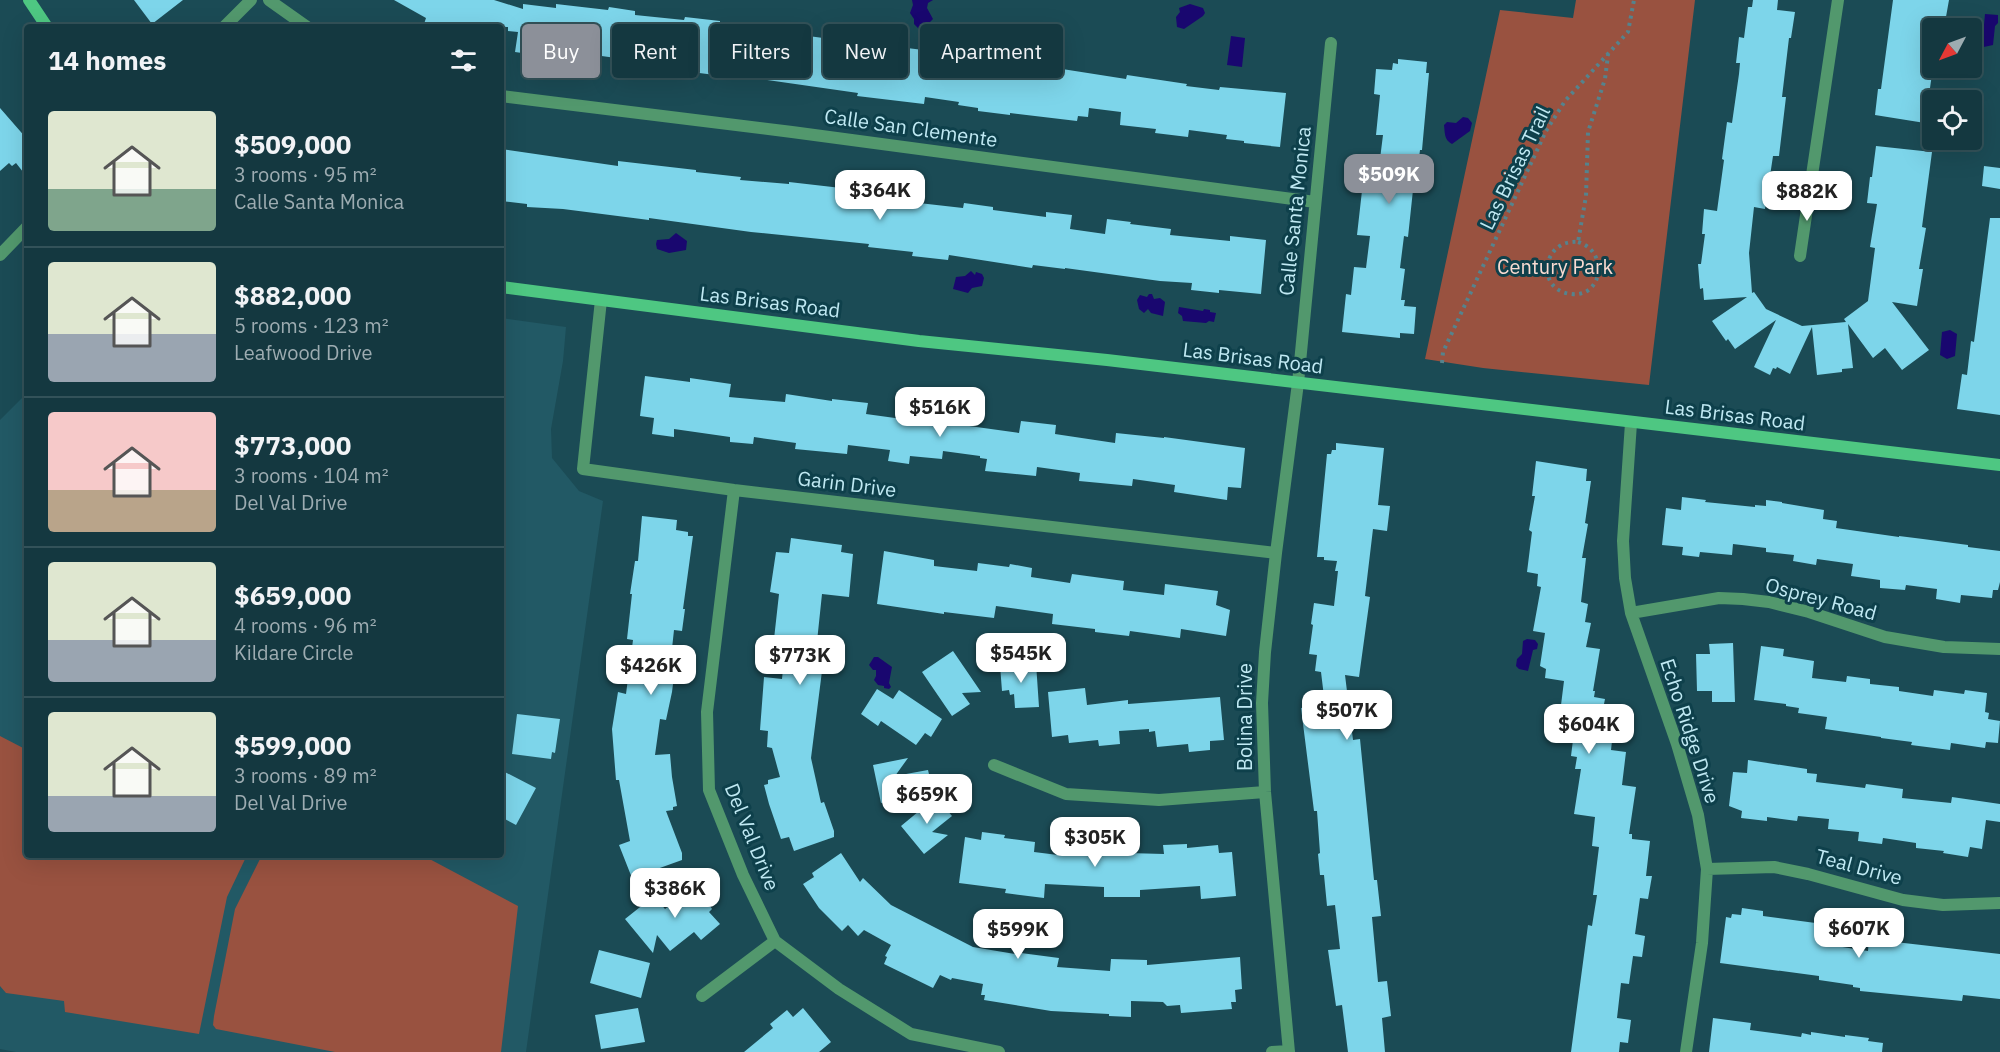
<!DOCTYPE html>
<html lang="en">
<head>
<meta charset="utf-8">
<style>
  :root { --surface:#143840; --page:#1d3f47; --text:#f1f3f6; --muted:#9dacb1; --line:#335259; --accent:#8c9099 }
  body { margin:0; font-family:"IBM Plex Sans",sans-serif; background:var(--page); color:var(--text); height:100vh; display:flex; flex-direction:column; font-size:22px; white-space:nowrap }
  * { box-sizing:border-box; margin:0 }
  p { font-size:20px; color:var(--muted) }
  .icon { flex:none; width:33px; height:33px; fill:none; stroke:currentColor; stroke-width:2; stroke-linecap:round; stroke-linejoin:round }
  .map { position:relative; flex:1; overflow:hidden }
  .drawer { position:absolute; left:24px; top:24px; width:480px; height:834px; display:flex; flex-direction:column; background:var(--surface); border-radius:6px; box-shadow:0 6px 24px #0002,0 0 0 2px var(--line) }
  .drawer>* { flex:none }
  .hud { position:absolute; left:522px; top:24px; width:570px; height:54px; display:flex; gap:12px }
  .needle { width:39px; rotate:229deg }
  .fabs { position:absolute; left:1922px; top:18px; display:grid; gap:12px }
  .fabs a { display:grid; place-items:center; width:60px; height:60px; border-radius:6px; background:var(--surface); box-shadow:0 6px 24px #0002,0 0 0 2px var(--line); font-size:30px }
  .price { position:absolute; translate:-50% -51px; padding:0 14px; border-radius:12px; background:#fff; color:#222; font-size:20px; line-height:39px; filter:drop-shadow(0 2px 3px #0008) }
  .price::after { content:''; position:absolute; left:50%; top:36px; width:18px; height:14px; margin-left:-9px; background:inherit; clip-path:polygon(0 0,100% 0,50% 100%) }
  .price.on { background:var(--accent); color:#fff }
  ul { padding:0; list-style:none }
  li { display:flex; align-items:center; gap:18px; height:150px; padding:0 24px }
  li+li { border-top:2px solid var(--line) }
  li span { display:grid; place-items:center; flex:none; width:168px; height:120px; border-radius:6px; color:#555 }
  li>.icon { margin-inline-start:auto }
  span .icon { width:72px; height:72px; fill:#fffc; stroke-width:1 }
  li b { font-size:26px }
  h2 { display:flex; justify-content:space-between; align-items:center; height:72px; padding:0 24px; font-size:26px }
  .tag { padding:0 21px; border-radius:6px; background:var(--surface); box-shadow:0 6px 24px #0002,0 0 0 2px var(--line); font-size:21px; line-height:54px }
  .tag.on { background:var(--accent); color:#fff }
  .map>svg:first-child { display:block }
</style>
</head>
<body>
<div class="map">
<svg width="2000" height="1052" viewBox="0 0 2000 1052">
  <rect width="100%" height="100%" fill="#1b4b55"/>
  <path fill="#225965" d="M501,318L566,327L563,361L551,429L552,458L579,491L603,501L526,1052H16L0,1049V420L27,393V855H501Z"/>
  <path fill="#995240" d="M1576,0H1695L1649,385L1483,368L1425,359L1500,10L1573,18Z
    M0,736L27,750V855H247L227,897L199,1034L65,1012L64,1001L6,993L0,986Z
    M262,855H422L518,906L501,1052H335L216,1029L213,1025L214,1016L235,909Z"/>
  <path fill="#19076f" d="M912,0H933L928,3L927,8L933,19L927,25H922L919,29L914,24V19L910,13L913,5Z
    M1190,4L1203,8L1205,13L1203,16L1184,29L1177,27L1176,17L1180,12L1179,8Z
    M1985,14L1998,15V23L1995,26L1993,45L1979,48L1978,43L1983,35Z
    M1231,36L1245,38L1242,67L1227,65Z
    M1463,117L1468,118L1472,123L1470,131L1452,144C1444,140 1445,133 1444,125L1447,122L1456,123Z
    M676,233L687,241L686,250L669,253L657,249L656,244L657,240L669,239Z
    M971,271L975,275L976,272L982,274L984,278L982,286L972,288L968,293L953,289L956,277L965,276Z
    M1149,294H1152L1154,299L1160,298L1165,302L1163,316L1151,313L1148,309L1144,313L1139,309L1137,300L1140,295L1147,297Z
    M1179,307L1203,311L1204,309L1210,310V312L1216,313L1214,322L1209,321L1206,323L1183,321L1182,316L1178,313Z
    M1950,330L1957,334L1955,356L1947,359L1940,355L1942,332Z
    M1527,639L1535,640L1538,644L1537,649L1533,650L1528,671L1519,669L1516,666L1517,659L1522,654L1523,641Z
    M874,657H878L892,667L889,683L891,687L889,689L884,688V686L878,685L874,680L876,676V670H873L869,665Z"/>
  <path fill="#7dd5ea" d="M134,0H183L152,24Z
    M394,0H494L523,9V4L556,8V4L608,10L609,7L635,11V15L684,20L685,17L720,21V24L838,40V42L848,44L898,50L899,47L1012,61L1126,79L1127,75L1187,84L1186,86L1219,90L1220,87L1286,93L1280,147L1244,143V141L1226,139L1227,135L1189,130L1188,137L1155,133L1156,129L1120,125L1121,112L1089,108L1088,117L1078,116L1077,121L1010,113V115L978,111V108L958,105L959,102L925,97L924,104L857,96L858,93L754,78V80L668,69V71L637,68L638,61L587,54L586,63L550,59V57L515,52L518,32L508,31V27H423L426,18Z
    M1753,0H1778L1777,10L1795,12L1791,38H1789L1782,97H1786L1779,156H1773L1765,209L1754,207L1749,253L1752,293L1754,292L1766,309L1802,326L1846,322L1844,319L1868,301L1875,248L1870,247L1877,204L1867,203L1870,177H1872L1876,146L1932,152L1922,227L1926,228L1919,269H1923L1917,306L1892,302L1929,350L1902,370L1885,348L1873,358L1848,324L1853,368L1842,369V372L1817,375L1812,327L1790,374L1777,367L1776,369L1773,368L1770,375L1754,367L1776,320L1735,349L1728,339L1726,341L1712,321L1747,297L1704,300L1703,288L1700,289L1698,264H1701L1705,234H1702L1704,209L1717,211L1724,160L1722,159L1727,122L1732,123L1739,74L1740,63H1736L1739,37L1744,38L1748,7H1752Z
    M1893,0H1949L1944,28H1932V74L1925,123L1875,115L1878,89H1881Z
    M1398,59L1427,62L1426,73H1429L1422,150H1420L1415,190H1413L1408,237L1404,236L1400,268L1405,269L1401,300H1405L1404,306L1416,307L1414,334L1400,333V338L1342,332L1346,294L1351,295L1354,267L1366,268L1370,236L1357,235L1364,173L1378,175L1383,135H1376L1380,95L1374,94L1376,69L1392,70L1393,63L1398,64Z
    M0,108L27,139V177L16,163L12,166L9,163L0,171Z
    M501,149L618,166V161L696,170V172L741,177L740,180L789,184V182L911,196L910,202L963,208L964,203L993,207V210L1046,217V212L1072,215L1070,229L1105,234L1107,219L1131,222L1130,224L1171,229L1170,235L1230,241V236L1266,240L1261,294L1219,290V293L1191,290L1192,283L1160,281L1065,268V269L1033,265L1032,268L949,255L948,260L912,256L913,252L868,247L869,244L751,232L649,218V220L563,209L527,207V204L501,201Z
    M1984,166L2000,168V189L1982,186Z
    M1990,218H2000V415L1957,409L1962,374L1967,375L1971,341L1974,342Z
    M645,376L690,382V378L731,384L729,397L785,402L786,394L832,401V399L868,403L866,414L924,422L926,405L964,409L962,425L1019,433L1021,421L1056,425L1055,434L1115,443L1116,433L1164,438V437L1245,448L1241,488L1228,487L1227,500L1174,492L1175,485L1133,479L1132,486L1079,481L1080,473L1037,467L1036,476L985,471L987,459L980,458V456L943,451L942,459L910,456L909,464L888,461L890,450L848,445L847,454L795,449L796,443L754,437L753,444L730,442V437L674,429V437L652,434L654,418L640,416Z
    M1336,443L1384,448L1378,505L1390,506L1387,531L1373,529L1365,596L1370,597L1359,677L1345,675L1353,740L1360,739L1374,880H1377L1381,916L1372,917L1378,982L1387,981L1391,1016L1382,1018L1385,1052H1348L1342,1005L1336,1006L1328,950L1340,949L1335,905L1327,906L1324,875H1320L1318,854L1320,853L1317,811H1314L1301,708L1325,705L1321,672L1315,671L1317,655L1309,654L1313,625L1311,624L1314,603L1334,606L1338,571H1335L1337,561L1324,560V557H1317L1327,454H1331L1332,450H1336Z
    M1536,461L1587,469L1586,481H1591L1585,523L1588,524L1582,558H1586L1581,602L1588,604L1585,622L1591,623L1586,647L1600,649L1593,691H1595L1594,697L1605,699L1604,704L1616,706L1611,750L1626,752L1622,785L1636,787L1629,834H1632V839L1650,841L1646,876H1652L1648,899L1640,898L1635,934L1645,936L1642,957L1633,956L1629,984L1621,983L1617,1018L1631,1020L1628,1043L1620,1042L1619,1052H1571L1588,925L1592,926L1597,895H1593L1599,847L1592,846L1595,817L1574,814L1581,769H1575L1577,757L1571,756L1575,724L1563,722L1565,706L1561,705L1564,681L1545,678L1546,669L1540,666L1545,633L1533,631L1541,587L1537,586L1538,574L1527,572L1532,532L1529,530L1535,496H1532Z
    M1682,497L1706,500L1705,502L1755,507V505L1766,506V500L1782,502V503L1824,510L1823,519L1837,521L1836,528L1899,537V536L1923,539L1968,545V547L2000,551V582L1998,590H1993L1992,598L1961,595L1960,603L1936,599L1937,589L1906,585L1905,590L1880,588V580L1851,576L1853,564L1817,559L1816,565L1793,561L1794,555L1766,552V548L1733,544L1732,555L1700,552L1699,557L1682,555L1683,547L1662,545L1666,508L1681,510Z
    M642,516L677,520L676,530L688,532V536H693L683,609H685L682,631L674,630L670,667L675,668L672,692L666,720L660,719L655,755L670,754L672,777L677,806L673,807V810L666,811L682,853V860L632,878L619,845L630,841L619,780H616L612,729L618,692L626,694L633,640L627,639L632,594H630L635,561H638Z
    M791,538L842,545L841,552L853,554L849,597L822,594L814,670L822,671L811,758L821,803L824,802L834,831V837L794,851L789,837L781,839L769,804L764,785L768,784V780L780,777L772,748L767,747L768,731L760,730L764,677L782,679L786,640L774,639L779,594L770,592L776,552L789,553Z
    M884,551L934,560V566L977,571L978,563L1009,567L1010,564L1032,568L1031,577L1070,583L1072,574L1124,581L1123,590L1164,595L1165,584L1218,591L1216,605L1230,610L1226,636L1181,629L1180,638L1130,631L1129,636L1095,632V629L1052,624L1053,614L996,606L994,618L944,612V614L877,604Z
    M1733,643L1735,702H1712V691H1697L1696,654H1710L1709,644Z
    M1761,646L1784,649L1783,656L1814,661L1812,678L1846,682L1847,676L1870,679V684L1899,687V691L1933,696L1934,690L1964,694L1965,690L1987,693L1985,712L1989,713L1988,719L2000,721L1998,743L1986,742L1985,748L1951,743L1950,750L1911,745L1912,742L1881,738V737L1825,729L1827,717L1798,713L1799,708L1786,706V704L1754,700Z
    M953,651L981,692L962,693L970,704L952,716L922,672Z
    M1036,663L1039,707L1015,708L1014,694L1010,695L1009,690L1002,691L1000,665Z
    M1085,688L1087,705L1128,700V704L1220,697L1224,740L1210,741V750L1189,752L1188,744L1157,747L1155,731L1149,732V729L1119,731L1120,744L1099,746L1098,740L1069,743L1068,735L1052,737L1048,692Z
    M877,689L893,699L899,690L942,719L931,737L925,733L916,745L881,721L878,726L861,714Z
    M517,714L560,719L555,753L552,752L551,759L512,754Z
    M908,758L895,776L928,770L933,791L881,803L873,765Z
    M1748,760L1807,769V773L1817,774L1816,782L1865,788L1866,784L1903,789L1902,798L1951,803L1952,797L2000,804V822L1986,820L1982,849L1970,847L1968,857L1943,853L1944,851L1916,848V843L1883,838L1882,844L1858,841L1859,832L1828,829L1829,819L1798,816L1797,821L1767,817V821L1741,818L1742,811L1729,806L1733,772L1747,773Z
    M501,770L536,788L516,825L501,817Z
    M936,797L952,816L932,832L948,835L924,854L901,826Z
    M982,832L1005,835L1004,838L1035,842L1034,852L1066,856L1072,855L1073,842L1127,845V853L1164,854L1163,845L1187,844V848L1218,845L1219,853L1232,852L1236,896L1201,899L1200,886L1140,890V897H1104V887L1045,884L1044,898L1005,893L1006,889L959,883L965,837L981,840Z
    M841,853L860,882L863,878L891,905L973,947L1021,955V953L1059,958L1057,967L1110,971L1111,959L1147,960V965L1240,957L1242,989L1235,990L1236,1002H1231L1232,1009L1181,1013L1180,1005L1167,1006L1163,1002L1131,1001V1017L1109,1016V1014L1051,1011L984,1000L985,995H981L983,984L952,978L951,980L940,975L933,988L884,964L887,957L885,956L891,945L864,930L858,936L848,925L842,931L819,908L803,884L814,877L812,873Z
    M699,881L715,901L710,906L712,909L709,912L720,924L701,940L694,932L670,951L657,935L653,953L625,919L654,896L665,909Z
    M1742,908L1763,911V916L1838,926L1836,946L1868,951L1869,939L2000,954V999L1963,995L1962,1001L1860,991V988L1853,987V985L1819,980V976L1720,963L1726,917L1731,918L1732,914L1741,915Z
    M599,950L650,963L641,998L590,983Z
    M638,1008L645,1042L601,1049L595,1015Z
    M803,1008L831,1042L819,1052H744L773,1028L770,1024L787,1010L793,1017Z
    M1713,1018L1751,1023L1750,1030L1801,1037L1802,1033L1811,1035V1032L1845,1037V1035L1869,1038L1868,1041L1883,1043L1882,1052H1709Z"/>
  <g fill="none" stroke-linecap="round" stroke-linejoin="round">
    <path stroke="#55838d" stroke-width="4" stroke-dasharray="3 4.5" stroke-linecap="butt" d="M1578,242C1609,251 1603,298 1571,294C1535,290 1542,239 1578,242L1586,196L1588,132L1605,79L1608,55
      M1442,363L1443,352L1546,131L1565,101L1628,32L1634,0"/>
    <path stroke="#52986d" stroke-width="12" d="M269,0L307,27
      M224,27L251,0
      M501,96L792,132L1315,202
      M0,255L27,227
      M1800,256L1838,0
      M601,300L583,469L734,490L1276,553
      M1631,423L1623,541L1625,578L1631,613L1677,744L1698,815L1707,869L1702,943L1686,1052
      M734,490L707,712L709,790L743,875L775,941L839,989L911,1034L999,1052
      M1631,613L1719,598L1743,599L1769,602L1809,612L1885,637L1944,647L2000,649
      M994,765L1066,794L1159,800L1265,792
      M1707,869L1774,867L1808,874L1903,900L1943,905L2000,903
      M702,996L775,941
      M1272,1052L1289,1051
      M1289,1052L1265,792L1262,703L1265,652L1276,553L1298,383L1331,43"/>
    <path stroke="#4ec782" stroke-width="12" d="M29,0L47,27
      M501,287L919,341L1107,360L2000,465"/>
  </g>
  <g text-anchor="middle" stroke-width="6" stroke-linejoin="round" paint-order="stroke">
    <g font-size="20" fill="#c0e9f3" stroke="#0e404b">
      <text transform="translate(911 128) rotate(8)" y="7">Calle San Clemente</text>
      <text transform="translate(1515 168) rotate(-64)" y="7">Las Brisas Trail</text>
      <text transform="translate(1295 211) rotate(-84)" y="7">Calle Santa Monica</text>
      <text transform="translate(770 302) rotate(7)" y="7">Las Brisas Road</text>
      <text transform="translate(1253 358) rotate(7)" y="7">Las Brisas Road</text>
      <text transform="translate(1735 415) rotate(7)" y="7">Las Brisas Road</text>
      <text transform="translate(847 484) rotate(7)" y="7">Garin Drive</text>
      <text transform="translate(1821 599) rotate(15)" y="7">Osprey Road</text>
      <text transform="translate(1245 717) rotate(-90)" y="7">Bolina Drive</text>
      <text transform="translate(1690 731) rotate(72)" y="7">Echo Ridge Drive</text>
      <text transform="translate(752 837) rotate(68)" y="7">Del Val Drive</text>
      <text transform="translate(1859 867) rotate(15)" y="7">Teal Drive</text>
    </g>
    <g font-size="20" fill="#fadbd2" stroke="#0e404b">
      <text x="1555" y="274">Century Park</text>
    </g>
  </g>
</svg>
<div class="fabs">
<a><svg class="needle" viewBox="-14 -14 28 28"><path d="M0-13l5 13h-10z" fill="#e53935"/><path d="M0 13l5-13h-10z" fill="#9dacb1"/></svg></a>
<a><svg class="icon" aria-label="locate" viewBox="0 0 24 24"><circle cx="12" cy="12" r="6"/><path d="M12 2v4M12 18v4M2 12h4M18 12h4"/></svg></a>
</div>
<b class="price on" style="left:1389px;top:205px">$509K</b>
<b class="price" style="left:880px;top:221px">$364K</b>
<b class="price" style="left:1807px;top:222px">$882K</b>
<b class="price" style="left:940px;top:438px">$516K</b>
<b class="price" style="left:1021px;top:684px">$545K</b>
<b class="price" style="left:800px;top:686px">$773K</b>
<b class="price" style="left:651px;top:696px">$426K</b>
<b class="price" style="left:1347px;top:741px">$507K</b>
<b class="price" style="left:1589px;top:755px">$604K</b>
<b class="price" style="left:927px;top:825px">$659K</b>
<b class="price" style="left:1095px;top:868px">$305K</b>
<b class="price" style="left:675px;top:919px">$386K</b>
<b class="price" style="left:1859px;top:959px">$607K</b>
<b class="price" style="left:1018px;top:960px">$599K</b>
<div class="hud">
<a class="tag on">Buy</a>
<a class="tag">Rent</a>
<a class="tag">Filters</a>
<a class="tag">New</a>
<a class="tag">Apartment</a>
</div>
<section class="drawer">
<h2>14 homes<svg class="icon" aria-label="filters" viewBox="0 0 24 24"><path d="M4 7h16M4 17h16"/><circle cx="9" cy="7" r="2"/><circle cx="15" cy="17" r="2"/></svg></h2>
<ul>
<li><span style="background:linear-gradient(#dfe7d0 65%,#7fa58c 0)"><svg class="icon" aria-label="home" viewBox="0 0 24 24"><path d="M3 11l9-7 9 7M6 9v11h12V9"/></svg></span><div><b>$509,000</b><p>3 rooms · 95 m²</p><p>Calle Santa Monica</p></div></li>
<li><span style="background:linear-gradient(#dfe7d0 60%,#9aa5b1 0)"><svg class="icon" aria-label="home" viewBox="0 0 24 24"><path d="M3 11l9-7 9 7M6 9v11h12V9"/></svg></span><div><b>$882,000</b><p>5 rooms · 123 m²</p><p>Leafwood Drive</p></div></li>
<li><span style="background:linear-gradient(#f6c9c9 65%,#b9a48a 0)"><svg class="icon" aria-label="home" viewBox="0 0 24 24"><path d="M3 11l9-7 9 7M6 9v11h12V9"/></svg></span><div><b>$773,000</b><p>3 rooms · 104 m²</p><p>Del Val Drive</p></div></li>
<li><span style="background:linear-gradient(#dfe7d0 65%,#9aa5b1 0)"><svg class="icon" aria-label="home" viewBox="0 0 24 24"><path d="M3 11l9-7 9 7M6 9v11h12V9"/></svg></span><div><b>$659,000</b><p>4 rooms · 96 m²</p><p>Kildare Circle</p></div></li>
<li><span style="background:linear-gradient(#dfe7d0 70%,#9aa5b1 0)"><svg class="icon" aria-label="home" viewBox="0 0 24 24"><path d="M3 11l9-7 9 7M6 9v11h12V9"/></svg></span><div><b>$599,000</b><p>3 rooms · 89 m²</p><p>Del Val Drive</p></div></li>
</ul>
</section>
</div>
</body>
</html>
